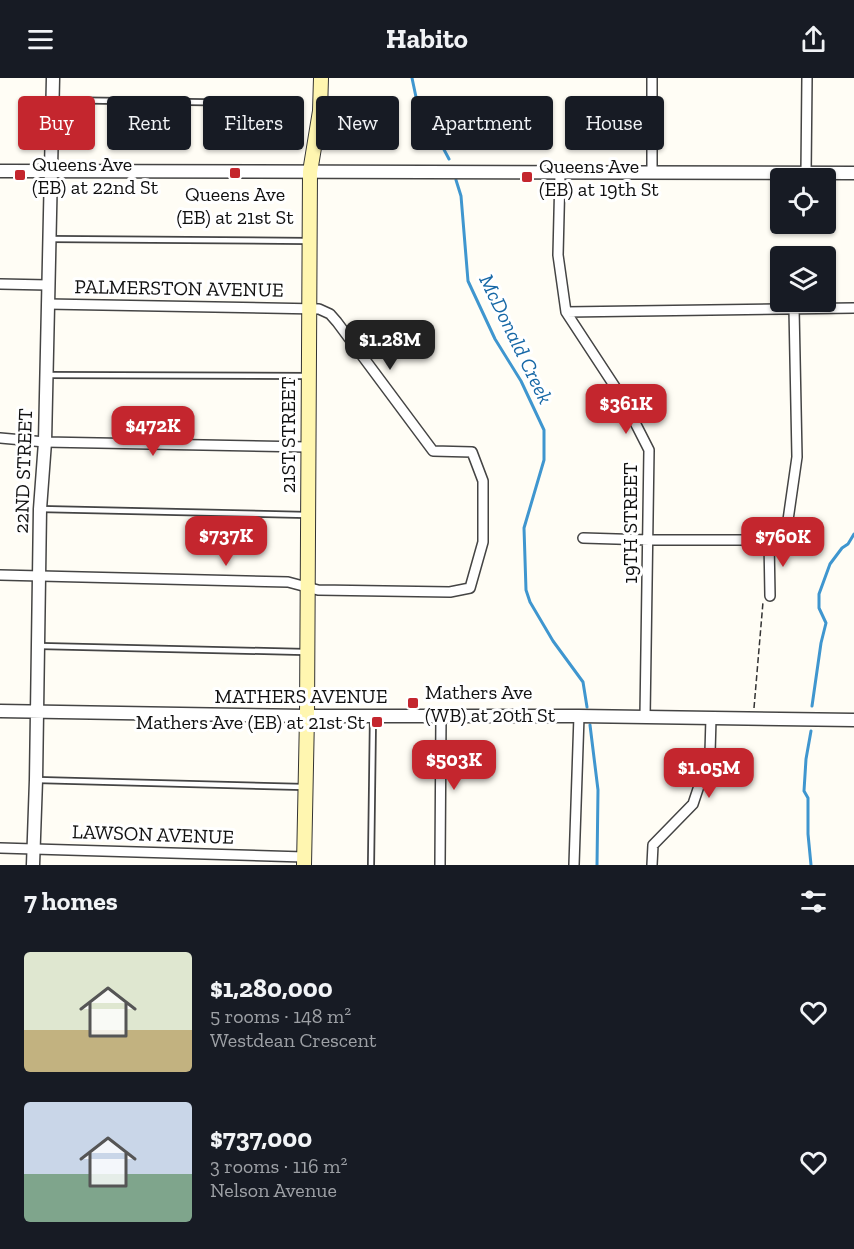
<!DOCTYPE html>
<html lang="en">
<head>
<meta charset="utf-8">
<style>
  :root { --surface:#171b24; --page:#20242c; --text:#f1f3f6; --muted:#9ea1a6; --accent:#c4262e }
  body { margin:0; font-family:"Zilla Slab",serif; background:var(--page); color:var(--text); height:100vh; display:flex; flex-direction:column; font-size:22px; white-space:nowrap }
  * { box-sizing:border-box; margin:0 }
  p { font-size:20px; color:var(--muted) }
  .icon { flex:none; width:33px; height:33px; fill:none; stroke:currentColor; stroke-width:2; stroke-linecap:round; stroke-linejoin:round }
  .map { position:relative; height:787px; overflow:hidden }
  .details { display:flex; flex-direction:column; background:var(--surface); flex:1 }
  .details>* { flex:none }
  .banner { position:absolute; left:18px; top:18px; width:819px; height:54px; display:flex; gap:12px }
  .controls { position:absolute; left:770px; top:90px; display:grid; gap:12px }
  .controls a { display:grid; place-items:center; width:66px; height:66px; border-radius:6px; background:var(--surface); box-shadow:0 2px 4px #0004; font-size:30px }
  .price { position:absolute; translate:-50% -51px; padding:0 14px; border-radius:12px; background:var(--accent); color:#fff; font-size:20px; line-height:39px; filter:drop-shadow(0 2px 3px #0008) }
  .price::after { content:''; position:absolute; left:50%; top:36px; width:18px; height:14px; margin-left:-9px; background:inherit; clip-path:polygon(0 0,100% 0,50% 100%) }
  .price.current { background:#222; color:#fff }
  ul { padding:0; list-style:none }
  li { display:flex; align-items:center; gap:18px; height:150px; padding:0 24px }
  li span { display:grid; place-items:center; flex:none; width:168px; height:120px; border-radius:6px; color:#555 }
  li>.icon { margin-inline-start:auto }
  span .icon { width:72px; height:72px; fill:#fffc; stroke-width:1 }
  li b { font-size:26px }
  h2 { display:flex; justify-content:space-between; align-items:center; height:72px; padding:0 24px; font-size:26px }
  .chip { padding:0 21px; border-radius:6px; background:var(--surface); box-shadow:0 2px 4px #0004; font-size:21px; line-height:54px }
  .chip.current { background:var(--accent); color:#fff }
  header { display:flex; justify-content:space-between; align-items:center; height:78px; padding:0 24px; background:var(--surface); font-size:27px; font-weight:700 }
  .map>svg:first-child { display:block }
</style>
</head>
<body>
<header><svg class="icon" aria-label="menu" viewBox="0 0 24 24"><path d="M4 6h16M4 12h16M4 18h16"/></svg>Habito<svg class="icon" aria-label="share" viewBox="0 0 24 24"><path d="M12 15V3M7 8l5-5 5 5M5 13v7h14v-7"/></svg></header>
<div class="map">
<svg width="854" height="787" viewBox="0 0 854 787">
  <rect width="100%" height="100%" fill="#fffdf5"/>
  <g fill="none" stroke-linecap="round" stroke-linejoin="round">
    <path stroke="#3f96cf" stroke-width="3" d="M412,0L416,19L449,81
      M456,102L461,118L468,203L495,261L521,303L544,352V382L524,450L526,512L530,524L553,563L583,604L587,629
      M812,628L821,565L826,545L819,530V516L830,486L842,470L848,466L854,456
      M590,647L598,712L597,787
      M811,787L808,756V720L804,713L806,681L811,653"/>
    <g stroke="#444" stroke-width="8">
      <path id="service" d="M54,22L264,25
        M50,161L308,163
        M47,297L308,298
        M40,431L307,437
        M40,568L305,574
        M37,702L304,709
        M371,787L373,638"/>
    </g>
    <g stroke="#444" stroke-width="12">
      <path id="minor" d="M652,0V95
        M806,95L807,0
        M560,96L558,177L566,234L623,321L649,372L645,639
        M0,206L48,207
        M566,234L854,230
        M0,360L45,364L307,369
        M583,460L649,462H769L787,449L797,379L794,230
        M769,462L770,518
        M0,497L288,504L318,512L450,514L470,510L483,464V403L472,374L433,373L337,244L330,236L319,231L47,226
        M0,770L304,779
        M440,787L441,639
        M574,787L579,638
        M652,787L653,767L693,726L710,675L711,640"/>
    </g>
    <g stroke="#444" stroke-width="15">
      <path id="tertiary" d="M0,93L854,95
        M0,633L307,638H579L854,642
        M33,787L36,702L40,431L45,364L53,0"/>
    </g>
    <g stroke="#333" stroke-width="16">
      <path id="secondary" d="M304,787L307,638L310,94L320,33L321,0"/>
    </g>
    <path stroke="#333" stroke-width="1.5" stroke-dasharray="6 3" stroke-linecap="butt" d="M754,630L763,524"/>
    <use href="#service" stroke="#fff" stroke-width="4.5"/>
    <use href="#minor" stroke="#fff" stroke-width="9"/>
    <use href="#tertiary" stroke="#fff" stroke-width="12"/>
    <use href="#secondary" stroke="#fff6b0" stroke-width="14"/>
  </g>
  <g fill="#c4262e" stroke="#fff" stroke-width="2">
    <rect x="229" y="89" width="12" height="12" rx="3"/>
    <rect x="14" y="91" width="12" height="12" rx="3"/>
    <rect x="521" y="93" width="12" height="12" rx="3"/>
    <rect x="407" y="619" width="12" height="12" rx="3"/>
    <rect x="371" y="638" width="12" height="12" rx="3"/>
  </g>
  <g text-anchor="middle" stroke-width="6" stroke-linejoin="round" paint-order="stroke">
    <g font-size="20" fill="#111" stroke="#fff" text-anchor="start">
      <text x="32" y="93">Queens Ave<tspan x="32" dy="23">(EB) at 22nd St</tspan></text>
      <text x="539" y="95">Queens Ave<tspan x="539" dy="23">(EB) at 19th St</tspan></text>
      <text x="235" y="123" text-anchor="middle">Queens Ave<tspan x="235" dy="23">(EB) at 21st St</tspan></text>
      <text x="425" y="621">Mathers Ave<tspan x="425" dy="23">(WB) at 20th St</tspan></text>
      <text x="365" y="651" text-anchor="end">Mathers Ave (EB) at 21st St</text>
    </g>
    <g font-size="20" fill="#111" stroke="#fff">
      <text transform="translate(179 210) rotate(1)" y="7">PALMERSTON AVENUE</text>
      <text transform="translate(288 357) rotate(-90)" y="7">21ST STREET</text>
      <text transform="translate(23 393) rotate(-88)" y="7">22ND STREET</text>
      <text transform="translate(630 445) rotate(-90)" y="7">19TH STREET</text>
      <text x="301" y="625">MATHERS AVENUE</text>
      <text transform="translate(153 756) rotate(2)" y="7">LAWSON AVENUE</text>
    </g>
    <g font-size="21" font-style="italic" fill="#1768a6" stroke="#fff">
      <text transform="translate(516 261) rotate(64)" y="7">McDonald Creek</text>
    </g>
  </g>
</svg>
<div class="controls">
<a><svg class="icon" aria-label="locate" viewBox="0 0 24 24"><circle cx="12" cy="12" r="6"/><path d="M12 2v4M12 18v4M2 12h4M18 12h4"/></svg></a>
<a><svg class="icon" aria-label="layers" viewBox="0 0 24 24"><path d="M12 4l9 5-9 5-9-5zM3 14l9 5 9-5"/></svg></a>
</div>
<b class="price current" style="left:390px;top:293px">$1.28M</b>
<b class="price" style="left:626px;top:357px">$361K</b>
<b class="price" style="left:153px;top:379px">$472K</b>
<b class="price" style="left:226px;top:489px">$737K</b>
<b class="price" style="left:783px;top:490px">$760K</b>
<b class="price" style="left:454px;top:713px">$503K</b>
<b class="price" style="left:709px;top:721px">$1.05M</b>
<div class="banner">
<a class="chip current">Buy</a>
<a class="chip">Rent</a>
<a class="chip">Filters</a>
<a class="chip">New</a>
<a class="chip">Apartment</a>
<a class="chip">House</a>
</div>
</div>
<section class="details">
<h2>7 homes<svg class="icon" aria-label="filters" viewBox="0 0 24 24"><path d="M4 7h16M4 17h16"/><circle cx="9" cy="7" r="2"/><circle cx="15" cy="17" r="2"/></svg></h2>
<ul>
<li><span style="background:linear-gradient(#dfe7d0 65%,#c2b280 0)"><svg class="icon" aria-label="home" viewBox="0 0 24 24"><path d="M3 11l9-7 9 7M6 9v11h12V9"/></svg></span><div><b>$1,280,000</b><p>5 rooms · 148 m²</p><p>Westdean Crescent</p></div><svg class="icon" aria-label="heart" viewBox="0 0 24 24"><path d="M12 20l-8-8c-3-5 5-10 8-4 3-6 11-1 8 4z"/></svg></li>
<li><span style="background:linear-gradient(#c9d6e8 60%,#7fa58c 0)"><svg class="icon" aria-label="home" viewBox="0 0 24 24"><path d="M3 11l9-7 9 7M6 9v11h12V9"/></svg></span><div><b>$737,000</b><p>3 rooms · 116 m²</p><p>Nelson Avenue</p></div><svg class="icon" aria-label="heart" viewBox="0 0 24 24"><path d="M12 20l-8-8c-3-5 5-10 8-4 3-6 11-1 8 4z"/></svg></li>
</ul>
</section>
</body>
</html>
